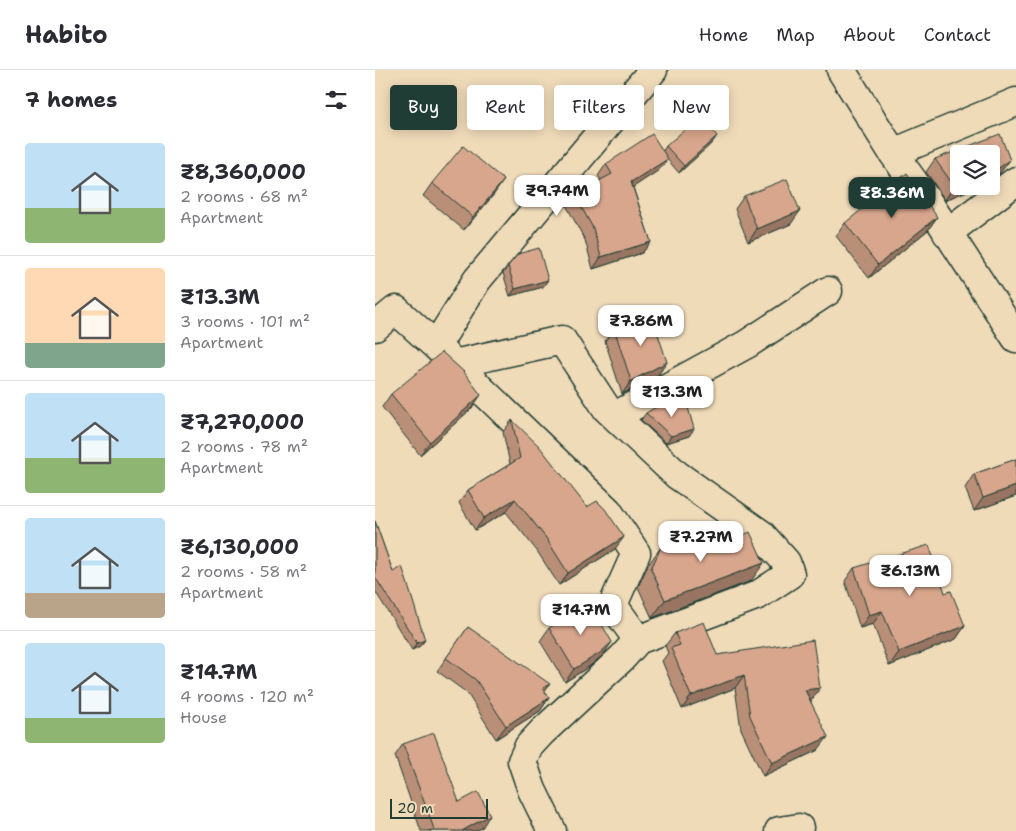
<!DOCTYPE html>
<html lang="en">
<head>
<meta charset="utf-8">
<style>
  :root { --surface:#fff; --page:#f2f2f3; --text:#2b2b33; --muted:#7c7c81; --line:#e1e1e2; --accent:#1f3d34 }
  body { margin:0; font-family:"Shantell Sans",sans-serif; background:var(--page); color:var(--text); height:100vh; display:flex; flex-direction:column; font-size:19px; white-space:nowrap }
  * { box-sizing:border-box; margin:0 }
  p { font-size:16px; color:var(--muted) }
  .icon { flex:none; width:28px; height:28px; fill:none; stroke:currentColor; stroke-width:2; stroke-linecap:round; stroke-linejoin:round }
  .map { position:relative; flex:1; overflow:hidden }
  .side { display:flex; flex-direction:column; background:var(--surface); width:375px }
  .side>* { flex:none }
  .banner { position:absolute; left:15px; top:15px; width:475px; height:45px; display:flex; gap:10px }
  .controls { position:absolute; left:575px; top:75px; display:grid; gap:10px }
  .controls a { display:grid; place-items:center; width:50px; height:50px; border-radius:5px; background:var(--surface); box-shadow:0 2px 12px #0003; font-size:25px }
  .scale { position:absolute; left:15px; bottom:12px; width:98px; box-sizing:border-box; padding-left:5px; border:2px solid #1f3d34; border-top:0; font-size:14px; line-height:18px; white-space:nowrap; color:#1f3d34; -webkit-text-stroke:4px #f0dbb9; paint-order:stroke }
  .price { position:absolute; translate:-50% -42px; padding:0 11px; border-radius:10px; background:#fff; color:#222; font-size:16px; line-height:32px; filter:drop-shadow(0 1px 2px #0008) }
  .price::after { content:''; position:absolute; left:50%; top:30px; width:15px; height:11px; margin-left:-8px; background:inherit; clip-path:polygon(0 0,100% 0,50% 100%) }
  .price.on { background:var(--accent); color:#fff }
  ul { padding:0; list-style:none }
  li { display:flex; align-items:center; gap:15px; height:125px; padding:0 25px }
  li+li { border-top:1px solid var(--line) }
  li span { display:grid; place-items:center; flex:none; width:140px; height:100px; border-radius:5px; color:#555 }
  li>.icon { margin-inline-start:auto }
  span .icon { width:60px; height:60px; fill:#fffc; stroke-width:1 }
  li b { font-size:21px }
  h2 { display:flex; justify-content:space-between; align-items:center; height:60px; padding:0 25px; font-size:21px }
  .chip { padding:0 18px; border-radius:5px; background:var(--surface); box-shadow:0 2px 12px #0003; font-size:18px; line-height:45px }
  .chip.on { background:var(--accent); color:#fff }
  header { display:flex; align-items:center; gap:30px; box-sizing:border-box; height:70px; padding:0 25px; background:var(--surface); border-bottom:1px solid var(--line) }
  header strong { font-size:24px }
  nav { display:flex; gap:28px; margin-inline-start:auto; font-size:18px }
  main { display:flex; flex:1; min-height:0 }
  .map>svg:first-child { display:block }
</style>
</head>
<body>
<header>
<strong>Habito</strong>
<nav><a>Home</a><a>Map</a><a>About</a><a>Contact</a></nav>
</header>
<main>
<section class="side">
<h2>7 homes<svg class="icon" aria-label="filters" viewBox="0 0 24 24"><path d="M4 7h16M4 17h16"/><circle cx="9" cy="7" r="2"/><circle cx="15" cy="17" r="2"/></svg></h2>
<ul>
<li><span style="background:linear-gradient(#bfe0f5 65%,#8fb573 0)"><svg class="icon" aria-label="home" viewBox="0 0 24 24"><path d="M3 11l9-7 9 7M6 9v11h12V9"/></svg></span><div><b>₹8,360,000</b><p>2 rooms · 68 m²</p><p>Apartment</p></div></li>
<li><span style="background:linear-gradient(#ffd9b3 75%,#7fa58c 0)"><svg class="icon" aria-label="home" viewBox="0 0 24 24"><path d="M3 11l9-7 9 7M6 9v11h12V9"/></svg></span><div><b>₹13.3M</b><p>3 rooms · 101 m²</p><p>Apartment</p></div></li>
<li><span style="background:linear-gradient(#bfe0f5 65%,#8fb573 0)"><svg class="icon" aria-label="home" viewBox="0 0 24 24"><path d="M3 11l9-7 9 7M6 9v11h12V9"/></svg></span><div><b>₹7,270,000</b><p>2 rooms · 78 m²</p><p>Apartment</p></div></li>
<li><span style="background:linear-gradient(#bfe0f5 75%,#b9a48a 0)"><svg class="icon" aria-label="home" viewBox="0 0 24 24"><path d="M3 11l9-7 9 7M6 9v11h12V9"/></svg></span><div><b>₹6,130,000</b><p>2 rooms · 58 m²</p><p>Apartment</p></div></li>
<li><span style="background:linear-gradient(#bfe0f5 75%,#8fb573 0)"><svg class="icon" aria-label="home" viewBox="0 0 24 24"><path d="M3 11l9-7 9 7M6 9v11h12V9"/></svg></span><div><b>₹14.7M</b><p>4 rooms · 120 m²</p><p>House</p></div></li>
</ul>
</section>
<div class="map">
<svg width="641" height="761" viewBox="0 0 641 761">
  <rect width="100%" height="100%" fill="#f0dbb9"/>
  <filter id="ink" filterUnits="userSpaceOnUse"><feTurbulence type="fractalNoise" baseFrequency=".02" numOctaves="2"/><feDisplacementMap in="SourceGraphic" scale="10" xChannelSelector="R" yChannelSelector="G"/><feConvolveMatrix kernelMatrix="1 2 1 2 8 2 1 2 1" color-interpolation-filters="sRGB"/></filter>
  <g filter="url(#ink)">
    <g fill="none" stroke-linecap="round" stroke-linejoin="round">
      <g stroke="#1f3d34" stroke-width="31">
        <path id="street" d="M466,0L518,83L553,132L641,268
          M518,83L641,32
          M572,163L641,111
          M0,257L21,240L61,276L233,441L261,483L238,535L263,570L247,588L167,662L154,676L147,691L157,720L177,761
          M61,276L102,210L278,0
          M79,294L187,270L232,339L302,405L386,464L411,492L415,504L383,525L263,570
          M240,346L372,274L453,221
          M404,761L424,758"/>
      </g>
      <use href="#street" stroke="#f0dbb9" stroke-width="28"/>
    </g>
    <path fill="#ba8f78" stroke="#1f3d34" d="M337,73L304,103L292,89L284,100L258,117L276,172L267,183L218,199L210,170L191,135L199,124L226,110L223,106L231,94L288,81L291,76Z
      M560,89L625,103L584,116H604L570,130L551,102Z
      M57,113L120,123L89,160L48,126Z
      M369,126L416,154L373,172L360,139Z
      M562,147L553,160L494,208L461,166L470,153Z
      M133,196L168,217L135,226L128,203Z
      M239,258L292,292L283,305L247,324L230,271Z
      M16,324L97,338L45,385L7,337Z
      M300,337L314,366L291,373L266,350L271,343Z
      M137,350L240,479L184,515L162,481L131,442L100,460L84,433L93,420L135,394L128,362Z
      M641,389V426L599,441L590,418L599,404Z
      M0,451L18,502L50,570L45,576L37,580L0,521Z
      M286,477L332,482L376,511L277,548L263,517L273,495Z
      M479,498L570,523L590,556L581,569L514,596L498,554L485,558L470,511Z
      M93,557L170,621L174,628L165,641L121,669L92,623L62,601Z
      M174,558L228,585L215,596L190,612L165,571Z
      M300,563L342,585L436,631L443,680L388,706L366,659L360,618L307,639L287,591L293,583L290,576Z
      M28,674L84,732L107,758L100,761H46L20,686Z"/>
    <path fill="#977462" stroke="#1f3d34" d="M342,66L337,73L304,103L309,96Z
      M293,89L284,100L248,124L256,112Z
      M635,90L625,103L616,110V102Z
      M129,110L120,123L89,160L98,147Z
      M584,115V116H604L570,130L579,116Z
      M425,141L416,154L373,172L382,159Z
      M562,147L553,160L494,208L503,195Z
      M276,172L267,183L218,199L226,187Z
      M173,210L168,217L135,226L140,219Z
      M292,292L283,305L247,324L256,311Z
      M106,325L97,338L45,385L55,372Z
      M319,359L314,366L291,373L296,366Z
      M641,416V426L599,441L608,428Z
      M140,429L131,442L100,460L109,448Z
      M249,467L240,479L184,515L193,503Z
      M389,493L376,511L277,548L290,530Z
      M507,541L498,554L485,558L494,545Z
      M590,556L581,569L514,596L524,582Z
      M50,570L45,576L37,580L42,573Z
      M237,572L228,585L215,596L190,612L199,599Z
      M369,605L360,618L307,639L316,626Z
      M175,614L165,627L168,618Z
      M445,618L436,631L430,620Z
      M174,628L165,641L121,669L131,656Z
      M453,667L443,680L388,706L397,693Z
      M115,745L107,758L100,761H87Z"/>
    <path fill="#d8a68c" stroke="#1f3d34" d="M325,46L342,66L309,96L291,76Z
      M277,64L293,89L256,112L276,172L226,187L218,158L199,124L237,104L231,94Z
      M625,64L635,90L621,100L616,102V84H584V115L579,116L560,89Z
      M88,76L129,110L98,147L57,113Z
      M532,103L562,147L503,195L470,153Z
      M412,109L425,141L382,159L369,126Z
      M164,178L173,210L140,219L133,196L143,184Z
      M277,246L292,292L256,311L239,258Z
      M67,282L89,302L106,325L55,372L16,324Z
      M297,328L300,337L312,334L319,359L296,366L271,343Z
      M137,350L164,376L212,437L222,431L230,439L249,467L193,503L171,468L140,429L109,448L93,420L145,388Z
      M641,389V416L608,428L599,404Z
      M0,451L18,502L27,496L50,570L42,573L0,507Z
      M322,460L332,482L375,462L389,493L290,530L276,499L286,477Z
      M554,475L570,523L576,521L590,556L524,582L507,541L494,545L479,498Z
      M214,533L237,572L225,583L199,599L174,558Z
      M329,552L342,585L438,570L445,618L430,620L453,667L397,693L375,646L369,605L316,626L296,578L305,575L300,563Z
      M93,557L175,614L168,618L174,628L131,656L101,610L71,588Z
      M59,663L84,732L103,722L115,745L87,761H54L59,759L28,674Z"/>
  </g>
</svg>
<div class="controls">
<a><svg class="icon" aria-label="layers" viewBox="0 0 24 24"><path d="M12 4l9 5-9 5-9-5zM3 14l9 5 9-5"/></svg></a>
</div>
<div class="scale">20 m</div>
<b class="price" style="left:182px;top:147px">₹9.74M</b>
<b class="price on" style="left:517px;top:149px">₹8.36M</b>
<b class="price" style="left:266px;top:277px">₹7.86M</b>
<b class="price" style="left:297px;top:348px">₹13.3M</b>
<b class="price" style="left:326px;top:493px">₹7.27M</b>
<b class="price" style="left:535px;top:527px">₹6.13M</b>
<b class="price" style="left:206px;top:566px">₹14.7M</b>
<div class="banner">
<a class="chip on">Buy</a>
<a class="chip">Rent</a>
<a class="chip">Filters</a>
<a class="chip">New</a>
</div>
</div>
</main>
</body>
</html>
